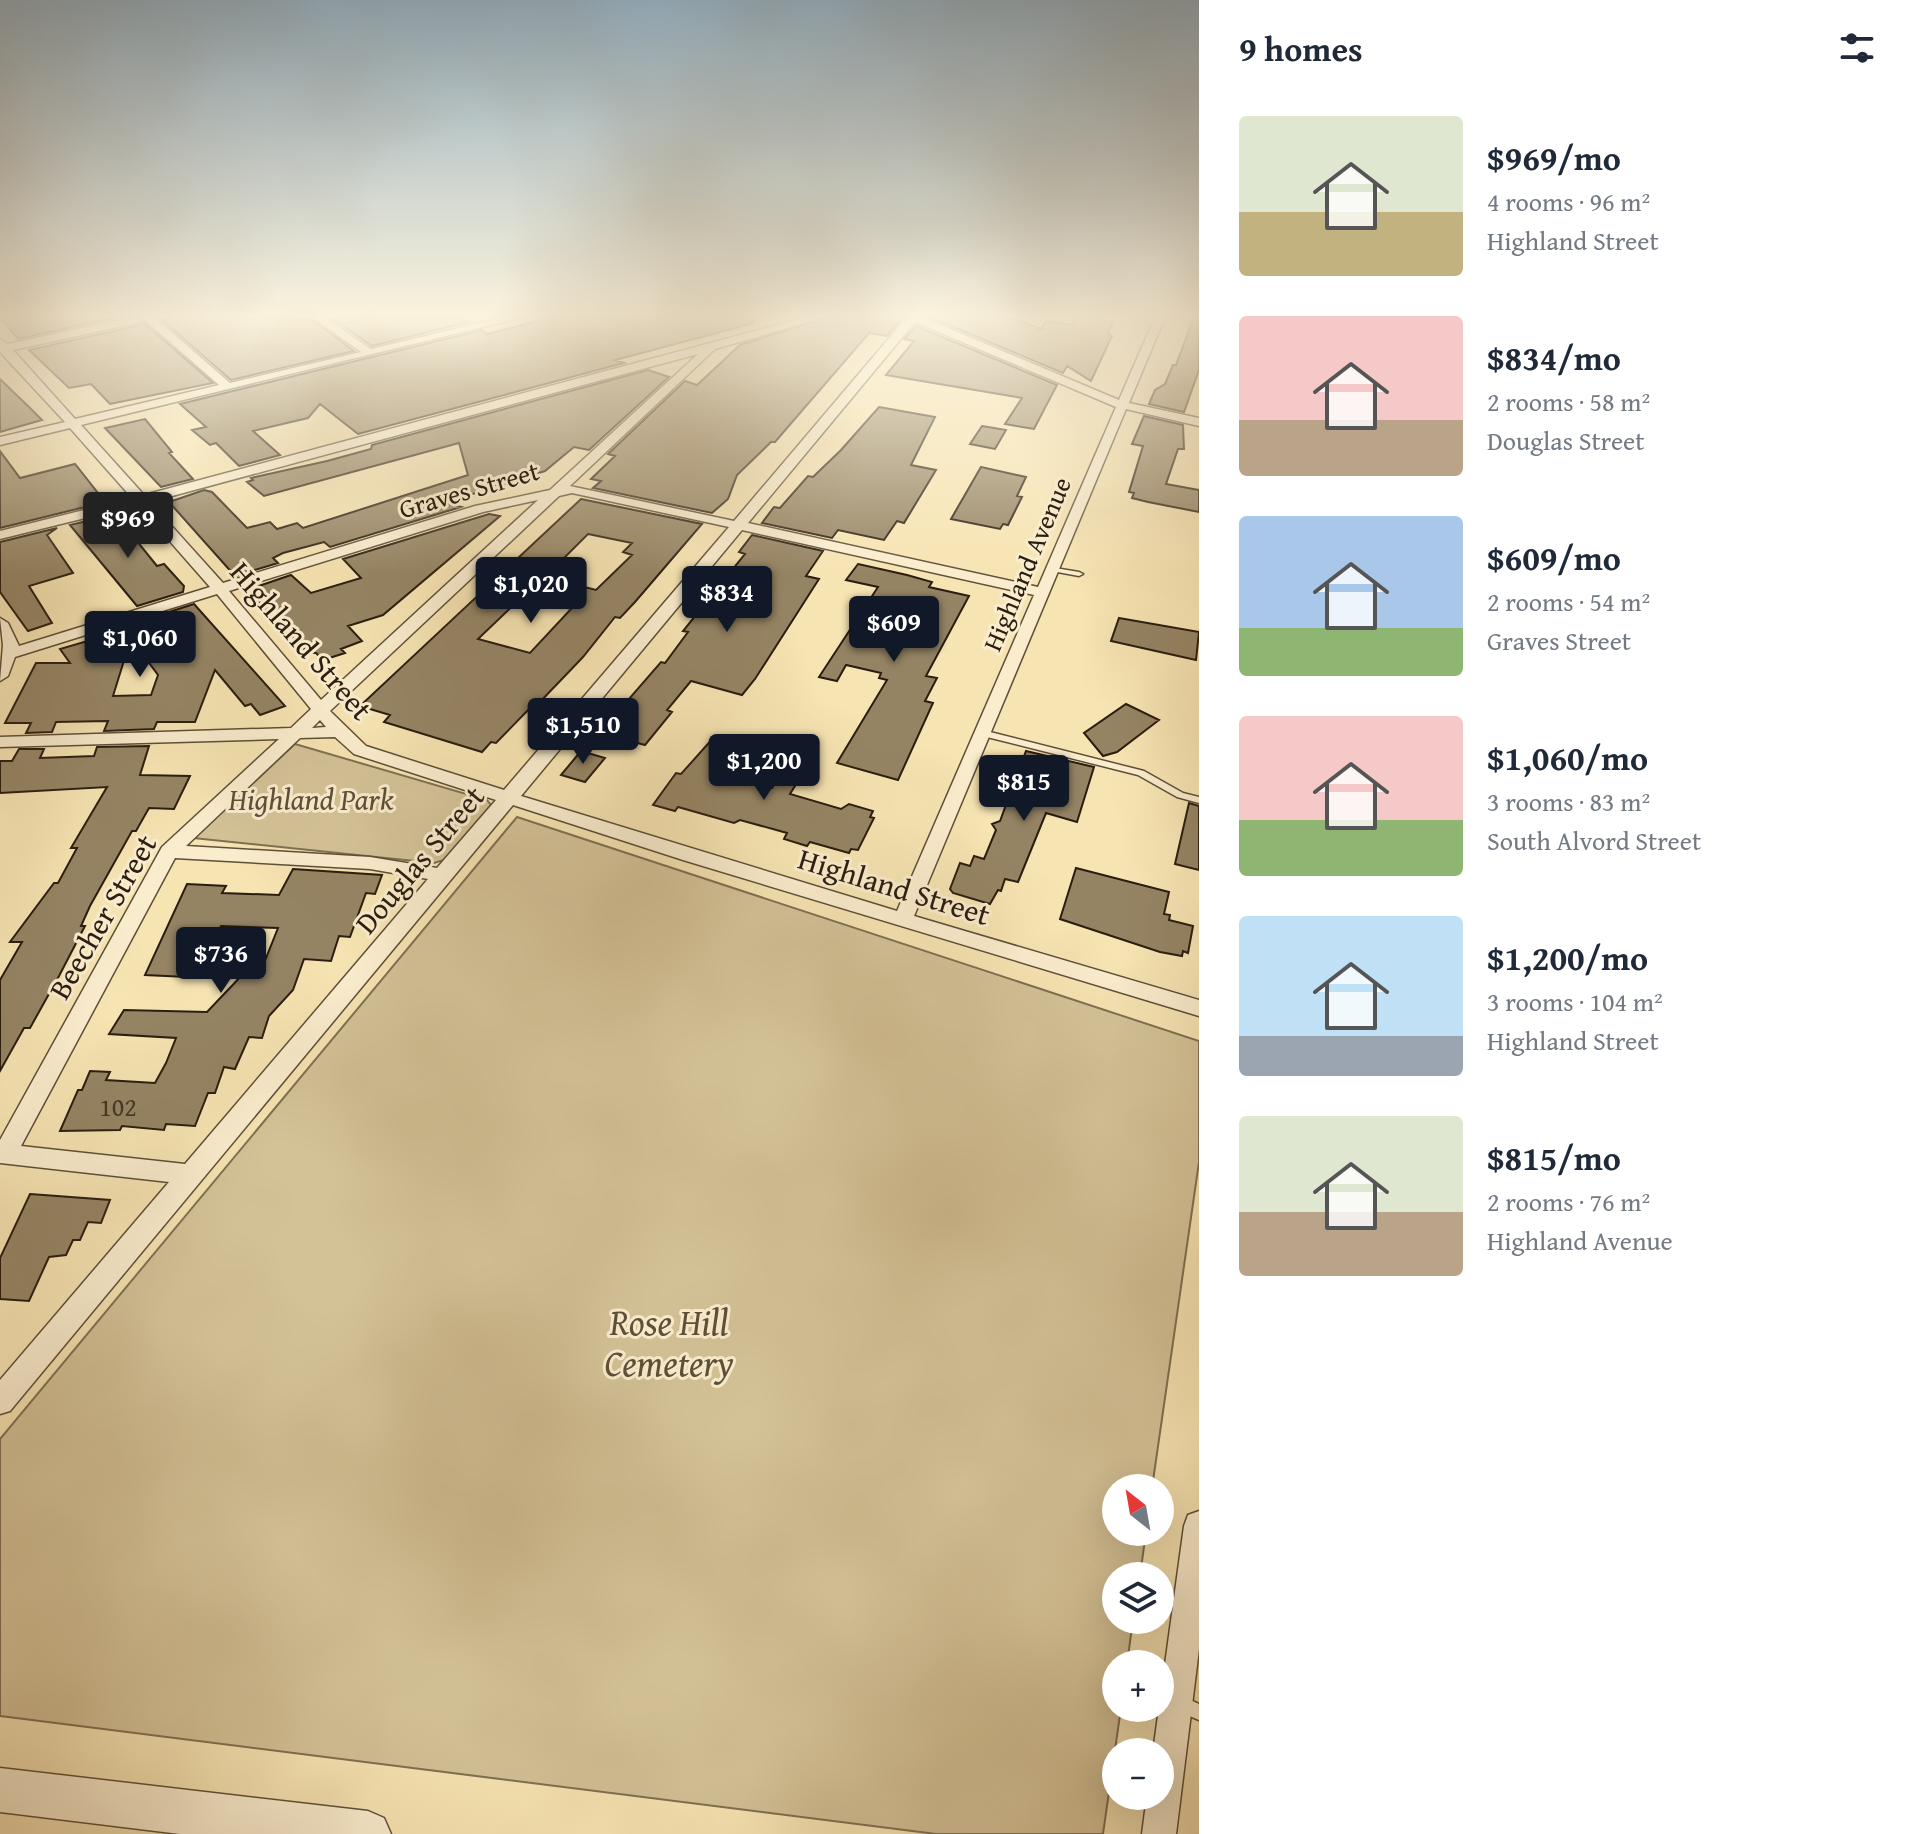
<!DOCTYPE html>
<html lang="en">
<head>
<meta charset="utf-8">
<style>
  :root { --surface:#fff; --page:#f6f6f7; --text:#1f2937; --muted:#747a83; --accent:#111827 }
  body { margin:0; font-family:"Gentium Book Plus",serif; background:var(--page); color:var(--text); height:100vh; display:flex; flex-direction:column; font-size:30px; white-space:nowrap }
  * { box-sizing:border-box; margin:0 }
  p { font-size:26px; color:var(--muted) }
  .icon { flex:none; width:44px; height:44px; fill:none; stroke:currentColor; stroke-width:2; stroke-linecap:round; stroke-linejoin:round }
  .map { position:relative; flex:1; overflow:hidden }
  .drawer { display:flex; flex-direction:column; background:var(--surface); width:720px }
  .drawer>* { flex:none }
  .needle { width:52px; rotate:329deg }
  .controls { position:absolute; left:1102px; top:1474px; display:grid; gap:16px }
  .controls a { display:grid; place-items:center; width:72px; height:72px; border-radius:50%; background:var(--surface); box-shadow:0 8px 32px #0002; font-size:40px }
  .price { position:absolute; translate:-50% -68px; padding:0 18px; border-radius:8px; background:var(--accent); color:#fff; font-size:26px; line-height:52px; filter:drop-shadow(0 2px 4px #0008) }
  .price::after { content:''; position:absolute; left:50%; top:48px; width:24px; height:18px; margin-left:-12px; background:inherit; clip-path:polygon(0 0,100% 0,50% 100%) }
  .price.active { background:#222; color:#fff }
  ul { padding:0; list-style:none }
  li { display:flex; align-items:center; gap:24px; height:200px; padding:0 40px }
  li span { display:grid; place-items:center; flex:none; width:224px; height:160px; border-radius:8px; color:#555 }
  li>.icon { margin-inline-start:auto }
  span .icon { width:96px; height:96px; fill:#fffc; stroke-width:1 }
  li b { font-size:34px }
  h2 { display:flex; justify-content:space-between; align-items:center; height:96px; padding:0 40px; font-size:34px }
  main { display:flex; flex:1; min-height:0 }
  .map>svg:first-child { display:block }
</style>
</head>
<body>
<main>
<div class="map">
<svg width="1199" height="1834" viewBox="0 0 1199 1834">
  <rect width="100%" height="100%" fill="#f7e4b3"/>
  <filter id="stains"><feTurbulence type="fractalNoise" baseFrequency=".0025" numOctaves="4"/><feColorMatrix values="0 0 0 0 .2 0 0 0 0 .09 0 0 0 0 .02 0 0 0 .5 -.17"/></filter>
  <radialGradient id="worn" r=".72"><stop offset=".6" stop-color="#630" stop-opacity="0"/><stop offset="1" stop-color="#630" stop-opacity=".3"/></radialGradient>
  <path fill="#d4c297" stroke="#7f7053" stroke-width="2" d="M295,744L487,800L491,805L444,860L434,863L193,838Z
    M517,817L1199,1041V1162L1152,1488H1116V1532H1146L1140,1576H1116V1620H1133L1127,1664H1116V1708H1121L1103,1834H936L0,1716V1439Z"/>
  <path fill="#958464" stroke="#2a1d0f" stroke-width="2" fill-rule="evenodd" d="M0,317H117L18,339Z
    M176,317H309L354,351L231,380L162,320Z
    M330,317H461L469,322L372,346Z
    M552,317H753L754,323L615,360L624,363L358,434L320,404L308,418L253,431L280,455L239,466L216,443L210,445L192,430L206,427L180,404L482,330L488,334Z
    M828,317H903L887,336L869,333L775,442H771L737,475L728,499L712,513L593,488L601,481L591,479L615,456L608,454L685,381L697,385L740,345Z
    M930,317H1010L1041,329L1046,321L1072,325L1076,317H1101L1100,320L1113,322L1108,333L1112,336L1091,381L1067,366L1063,373Z
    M1194,317H1199V370L1184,412L1149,404L1155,390L1165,384L1173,365H1176Z
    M145,324L213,383L110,404L91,384L69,388L29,350Z
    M916,326L1057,385L1034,429L1005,424L1022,398L886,375L914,341L904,339Z
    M648,370L669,377L589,450L574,447L545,471L444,503L461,507L330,547L324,542L283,553L273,558L278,563L235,576L169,502L204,490L212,492L247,528L270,522L277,529L297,523L303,528L468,475L459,443L264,496L247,482L253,480L251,478L327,461L371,449L372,445Z
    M0,379L29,407L42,420L0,432Z
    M879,407L935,417L911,465L936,470L904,523L897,521L884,540L838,530L832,538L762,523L774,507L780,508L808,476L813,477L841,450Z
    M1144,416L1183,425L1184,449H1178L1166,484L1199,490V512L1148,502L1132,498L1134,493L1129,492L1143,446L1132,444Z
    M145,419L172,452L169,453L193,479L161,487L105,428Z
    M982,426L1006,430L995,449L970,444Z
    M0,451L20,478L75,464L105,502L0,528Z
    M981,467L1026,477L1017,496L1022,497L1008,525L1003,524L1000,529L951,519Z
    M581,499L702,524L635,602L620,618L615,617L583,657L537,705L534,704L496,743L491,742L482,752L394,725L384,722L390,715L360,706ZM588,534L632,543L623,552L632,555L596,590L545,577ZM523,596L571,609L530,653L478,639Z
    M115,514L157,566L164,564L184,586L183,592L137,606L70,525Z
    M489,514L500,516L383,615L348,626L362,641L341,649L345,653L323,660L316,653L307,652L247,590L291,575L311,593L361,578L343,559Z
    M57,528L47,535L73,573L29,586L52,623L28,631L0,592V542Z
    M752,535L823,551L806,576L819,579L755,679L742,695L691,681L667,710L672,712L645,745L604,734L628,700L661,662L665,663L688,632L683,631L745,554L739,552Z
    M858,564L907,575L932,582L929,587L969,596L926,676L937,678L925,701L933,703L898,780L837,763L887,680L879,678L881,673L846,665L837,681L819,677L878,587L846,580Z
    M194,604L285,706L260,715L251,704L245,706L215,670L195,722H157L154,729L104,731L108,721L56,722L52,732L26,733L31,723H5L36,663H70L60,649L115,633L127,651L113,696L151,695L158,675L138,648L164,639L147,619Z
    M1119,618L1199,632L1196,660L1111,641Z
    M1126,704L1159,720L1117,752L1103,756L1084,733Z
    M715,736L738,744L714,772L772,788L789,759L808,765L790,794L841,809L849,804L873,811L870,817L874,818L858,850L851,849L849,853L810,842L807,846L784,839L787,833L740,820L734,823L678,807L675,811L653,805L676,773L681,774Z
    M149,746L140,775L190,776L174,809L149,808L136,831H132L90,906L81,926H85L59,976L30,1028H24L0,1071V980L22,942H10L54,883H58L77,848H71L107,787L0,793V761H12L19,749H44L40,758L94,756L97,747Z
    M581,751L605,758L585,782L561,775Z
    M1026,751L1094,767L1077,822L1046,813L1018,882L1005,879L1001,891L998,890L990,904L953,893L950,889L960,863L970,866L974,856L984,859L996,830L992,824L1000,821Z
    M1189,803L1199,806V870L1175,864Z
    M1076,868L1169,892L1164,914L1170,915L1169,920L1193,926L1188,953L1183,951L1182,956L1160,952L1060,919Z
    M293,869L382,875L375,894L366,893L350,937L339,936L331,961L304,959L293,990L269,1016L262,1038L249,1037L235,1069L224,1067L215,1093H208L195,1126L166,1124L164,1130L122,1126L120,1130L60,1131L78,1090H82L90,1071L110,1072L106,1080L155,1083L166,1063L176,1038L109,1034L124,1010L207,1012L244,973L258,978L278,928L221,926L217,936H203L187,977L145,975L187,884L226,886L222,893L279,895Z
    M30,1194L110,1200L101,1223L88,1222L80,1240H73L66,1255L49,1257L29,1301L0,1299V1258Z"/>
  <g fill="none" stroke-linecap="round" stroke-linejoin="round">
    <g stroke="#5d4f38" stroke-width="3">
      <path id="service" d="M1049,567L1079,572L1083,574L1079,576L1052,571H1049Z
        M982,730L1144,771L1183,793L1199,797V803L1177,797L1138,775L979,735V731Z
        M1179,1695L1199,1704V1720L1173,1709L1171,1703L1173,1697Z"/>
    </g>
    <g stroke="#5d4f38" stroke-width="3">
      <path id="minor" d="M133,317H154L230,383L361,352L312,317H324L371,349L505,317H524L81,425L144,495L807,317H825L715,349L570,486L734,521L907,317H922L1119,400L1155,317H1165L1129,403L1199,418V426L1126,409L914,916L1199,1000V1016L683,860L513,805L10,1411L0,1414V1380L169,1182L0,1163V1140L162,847L279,739L0,747V737L291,728L311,709L217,594L15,657L8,676L0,681L3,645L0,618L8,623L19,646L210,587L138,505L0,539V531L132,498L70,428L0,445V437L65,422L0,352V339L8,344ZM146,321L219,385L75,419L13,350ZM915,322L1116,407L1038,587L748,523ZM698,354L550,490L475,506L223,583L150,502ZM572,493L729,527L504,790L366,746L330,711L559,496ZM538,500L321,700L229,591L483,512ZM742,530L1034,595L897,911L521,796ZM320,720L326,727L312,728ZM335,737L354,754L496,800L437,868L370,857L186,846L300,738ZM175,858L370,869L428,879L185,1164L21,1146Z
        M1199,1511V1649L1176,1834H1142L1147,1796H1160V1752H1153L1184,1526L1188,1515Z"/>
    </g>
    <g stroke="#5d4f38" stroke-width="3">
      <path id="tertiary" d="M0,1768L368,1811L384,1818L391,1834H180L0,1812Z"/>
    </g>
    <use href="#service" fill="#faedce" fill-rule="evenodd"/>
    <use href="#minor" fill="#faedce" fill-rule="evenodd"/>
    <use href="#tertiary" fill="#faedce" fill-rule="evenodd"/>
  </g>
  <linearGradient id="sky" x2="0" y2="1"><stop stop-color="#92acbc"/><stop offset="0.55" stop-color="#fbf3dd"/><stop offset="1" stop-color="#fbf3dd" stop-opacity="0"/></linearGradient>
  <rect width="1199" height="574" fill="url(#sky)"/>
  <g text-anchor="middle" stroke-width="6" stroke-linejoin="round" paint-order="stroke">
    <g font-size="26" fill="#2a1d0f" stroke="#faedce">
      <text transform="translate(469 490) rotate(-16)" y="9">Graves Street</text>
      <text transform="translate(1027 564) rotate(-67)" y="9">Highland Avenue</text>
    </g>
    <g font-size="26" fill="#453724">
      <text x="118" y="1116">102</text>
    </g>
    <g font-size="30" fill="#2a1d0f" stroke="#faedce">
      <text transform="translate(301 641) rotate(49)" y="10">Highland Street</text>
      <text transform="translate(420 860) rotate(-50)" y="10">Douglas Street</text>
      <text transform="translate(894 887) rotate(17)" y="10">Highland Street</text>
      <text transform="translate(103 917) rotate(-60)" y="10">Beecher Street</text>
    </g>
    <g font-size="30" font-style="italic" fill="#5d4f38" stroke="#faedce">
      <text x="311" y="810">Highland Park</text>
    </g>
    <g font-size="36" font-style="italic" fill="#5d4f38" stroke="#faedce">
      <text x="669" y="1335">Rose Hill<tspan x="669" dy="41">Cemetery</tspan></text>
    </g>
  </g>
  <rect width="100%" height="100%" filter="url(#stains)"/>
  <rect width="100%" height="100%" fill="url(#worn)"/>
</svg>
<div class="controls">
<a><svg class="needle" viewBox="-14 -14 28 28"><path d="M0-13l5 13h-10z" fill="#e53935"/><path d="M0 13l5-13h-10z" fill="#747a83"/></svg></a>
<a><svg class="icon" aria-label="layers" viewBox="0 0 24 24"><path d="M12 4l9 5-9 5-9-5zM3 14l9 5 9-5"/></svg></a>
<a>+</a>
<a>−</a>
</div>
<b class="price active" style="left:128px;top:560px">$969</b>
<b class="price" style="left:531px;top:625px">$1,020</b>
<b class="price" style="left:727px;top:634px">$834</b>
<b class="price" style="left:894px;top:664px">$609</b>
<b class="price" style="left:140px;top:679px">$1,060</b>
<b class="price" style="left:583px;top:766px">$1,510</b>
<b class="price" style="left:764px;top:802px">$1,200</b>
<b class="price" style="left:1024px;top:823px">$815</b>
<b class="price" style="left:221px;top:995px">$736</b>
</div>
<section class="drawer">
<h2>9 homes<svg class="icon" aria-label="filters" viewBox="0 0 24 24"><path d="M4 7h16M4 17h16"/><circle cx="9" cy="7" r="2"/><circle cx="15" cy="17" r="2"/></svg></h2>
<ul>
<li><span style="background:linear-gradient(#dfe7d0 60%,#c2b280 0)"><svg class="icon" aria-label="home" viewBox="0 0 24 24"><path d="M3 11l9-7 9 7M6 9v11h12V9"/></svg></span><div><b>$969/mo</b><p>4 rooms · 96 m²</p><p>Highland Street</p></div></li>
<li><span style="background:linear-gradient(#f6c9c9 65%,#b9a48a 0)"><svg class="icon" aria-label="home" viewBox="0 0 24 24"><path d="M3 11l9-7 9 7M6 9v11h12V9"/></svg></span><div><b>$834/mo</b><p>2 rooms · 58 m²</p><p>Douglas Street</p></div></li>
<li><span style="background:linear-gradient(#a9c7e8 70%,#8fb573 0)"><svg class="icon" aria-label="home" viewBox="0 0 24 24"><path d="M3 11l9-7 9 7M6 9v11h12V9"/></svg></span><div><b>$609/mo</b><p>2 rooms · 54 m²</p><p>Graves Street</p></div></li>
<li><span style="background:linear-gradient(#f6c9c9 65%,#8fb573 0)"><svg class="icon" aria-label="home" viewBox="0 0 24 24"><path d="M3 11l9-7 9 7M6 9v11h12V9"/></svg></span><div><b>$1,060/mo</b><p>3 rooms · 83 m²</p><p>South Alvord Street</p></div></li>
<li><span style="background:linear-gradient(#bfe0f5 75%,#9aa5b1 0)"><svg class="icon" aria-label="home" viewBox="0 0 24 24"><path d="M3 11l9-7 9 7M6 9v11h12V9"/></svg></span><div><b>$1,200/mo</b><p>3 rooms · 104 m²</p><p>Highland Street</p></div></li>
<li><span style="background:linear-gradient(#dfe7d0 60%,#b9a48a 0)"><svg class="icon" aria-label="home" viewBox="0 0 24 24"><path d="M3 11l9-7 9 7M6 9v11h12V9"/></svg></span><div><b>$815/mo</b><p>2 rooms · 76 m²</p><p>Highland Avenue</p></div></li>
</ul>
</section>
</main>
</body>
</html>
